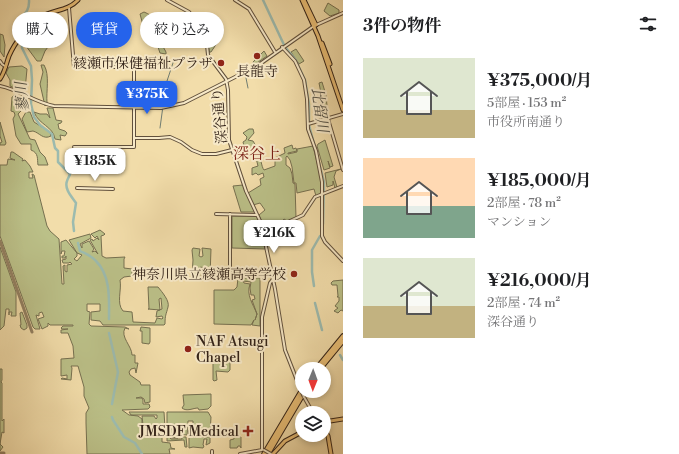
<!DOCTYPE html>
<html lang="ja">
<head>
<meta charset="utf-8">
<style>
  :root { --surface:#fff; --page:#f2f2f2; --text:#202124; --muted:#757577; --accent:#2563eb }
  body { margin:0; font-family:"Libre Bodoni","Noto Serif JP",serif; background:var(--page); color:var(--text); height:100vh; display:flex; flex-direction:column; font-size:15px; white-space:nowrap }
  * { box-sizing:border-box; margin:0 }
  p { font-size:13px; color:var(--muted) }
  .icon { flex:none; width:22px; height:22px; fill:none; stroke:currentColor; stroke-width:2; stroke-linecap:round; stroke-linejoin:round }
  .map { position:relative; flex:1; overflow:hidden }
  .drawer { display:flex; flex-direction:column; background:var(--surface); width:336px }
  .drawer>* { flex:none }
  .top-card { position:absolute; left:12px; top:12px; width:271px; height:36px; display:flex; gap:8px }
  .needle { width:26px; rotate:181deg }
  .fabs { position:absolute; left:295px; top:362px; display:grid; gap:8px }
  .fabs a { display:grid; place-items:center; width:36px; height:36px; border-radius:50%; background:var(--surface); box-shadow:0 2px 6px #0003; font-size:20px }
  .price { position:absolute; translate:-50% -34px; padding:0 9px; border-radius:8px; background:#fff; color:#222; font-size:13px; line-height:26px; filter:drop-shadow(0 1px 2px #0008) }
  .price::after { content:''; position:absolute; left:50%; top:24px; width:12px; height:9px; margin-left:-6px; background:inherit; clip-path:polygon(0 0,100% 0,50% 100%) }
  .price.selected { background:var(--accent); color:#fff }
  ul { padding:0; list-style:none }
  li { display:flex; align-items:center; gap:12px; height:100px; padding:0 20px }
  li span { display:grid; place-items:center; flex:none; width:112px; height:80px; border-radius:0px; color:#555 }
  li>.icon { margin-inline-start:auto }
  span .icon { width:48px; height:48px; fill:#fffc; stroke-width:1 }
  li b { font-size:17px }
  h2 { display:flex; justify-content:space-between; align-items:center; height:48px; padding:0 20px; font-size:17px }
  .tag { padding:0 14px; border-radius:18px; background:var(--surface); box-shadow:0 2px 6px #0003; font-size:14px; line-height:36px }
  .tag.selected { background:var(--accent); color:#fff }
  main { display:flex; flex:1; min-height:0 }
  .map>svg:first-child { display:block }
</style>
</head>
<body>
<main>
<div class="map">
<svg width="343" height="454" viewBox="0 0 343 454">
  <rect width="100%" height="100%" fill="#f2ddaa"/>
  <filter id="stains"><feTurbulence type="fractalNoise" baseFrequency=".005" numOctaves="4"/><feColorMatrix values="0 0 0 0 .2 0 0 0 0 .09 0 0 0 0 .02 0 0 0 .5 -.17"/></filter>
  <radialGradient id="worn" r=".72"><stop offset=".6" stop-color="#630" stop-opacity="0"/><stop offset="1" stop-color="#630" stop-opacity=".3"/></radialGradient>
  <path fill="#bbc088" stroke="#767050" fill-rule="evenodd" d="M328,3L339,10V13L330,16L324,11Z
    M144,12C155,16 156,23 157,33L161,35V43L166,52V54L160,53L157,44L153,42V33L146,30L143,25L140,14Z
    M209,21H211L219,32L223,34L211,52H209C208,43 211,35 207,28Z
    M0,34L3,35L5,45L4,57L0,51Z
    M30,39H38V45L39,46L48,47L45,51L41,61H37L26,46Z
    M296,49L304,61L299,64L291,52Z
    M264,51L267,56L254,65L253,62Z
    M41,65H44C50,75 46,91 47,103L45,106L40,84L43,72Z
    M22,66L27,69L25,90L17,89L10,86V80L6,73L9,67Z
    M322,82L326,95L328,117L324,119C322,107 322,95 319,83Z
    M15,94L17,97L15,102L21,109V111L18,114L19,116L30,139L35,140L40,152L45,157L48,165H38C37,159 39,153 31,150V144H21L16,136L13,119L15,115L14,112L11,111L12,97Z
    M47,108H53L56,120L62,121L61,123L58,124L59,129L65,131L67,133L65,136L60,135L61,140L55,139C53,126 39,125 34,112L40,114H47L50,118Z
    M26,112H30L34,122L50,132L51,136C43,140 40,133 33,131L27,132L22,119Z
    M0,122L6,143L5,145H0V143L2,142L0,136Z
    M249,129H253L254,133L248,140L253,141L256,146L254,148L247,151L245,149L243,142L246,140L247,137L243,133Z
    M325,140L333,166L330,167L328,161L330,168L324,170L317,146L318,144Z
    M292,145L293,149L296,148L297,151L288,153V154L297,152V149L313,146L321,179L322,193L316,196L314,189L297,193L296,183H294L292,167L290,160L287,156L286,157V165L290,168L292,174L293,183L295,184L296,218L287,221L284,219L278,226L274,229L275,231L266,232L259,215L265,210L260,203L253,205L248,193L261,185L260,179L264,177L263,173L258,175L256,173L252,175V168L258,166L256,158L258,156C262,160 261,166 264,170L275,166V158L285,153L284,148Z
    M11,152H13L23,159L22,161L25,160L30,166L33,172H29V178H33L32,174L34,175L47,226L50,231L59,239L62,284H64L63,266L65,265V271L67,272V265L72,264L70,262L69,263H63L62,260L66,259V256L65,258H62V256H64L65,251H62L61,254V242L66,240L77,253V256L74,259L77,261L82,255L77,253L69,240L90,234L91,238L80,244L82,248V244L89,241L94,249L92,252L95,251L98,254L90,240L92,239L93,241L97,238L99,240L97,236L95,238L91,234L100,230L105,234L104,235L101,236L102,256L106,258L125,257L124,259V268L132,269V276L124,277L120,280C122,290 116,303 123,311L132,312L133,322L155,323L157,318L162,319L163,318L162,316L156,317L157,311L162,309L161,298L159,299L160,310L148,309H149L148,287H158C162,292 170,301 168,307C166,315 165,315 165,324L164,325H103L100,321L91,320V312L100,311V304H87V311L90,312L89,324L91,326L125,327L129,329L125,328C120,337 132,346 132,355H135V363H138L136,373L135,368L131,369L129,372L130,375L140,382L141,385H150V402L145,403L144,399L141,397L136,398H142L143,400V404H149L150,407L148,409L122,410L129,415L138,416L142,419V427H140V428L145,430L141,435L144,434L146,431L154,429L165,430V434H162V442L170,443L171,448L175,449H169L170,454H87L86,423V413L89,408L84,396V387L78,366H71L72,368L71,380L61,379L62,378L67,379V375L61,376V359L74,358L73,346L68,333H61V330L68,329H62L61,328L63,326H73V325H50L48,323V326L42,329L38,319L44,317L42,312L39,313V316L36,315L40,329H35L33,327L0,236V165H7L8,159L15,160L10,158Z
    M341,169L336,171L334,177L337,187L335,188L333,181V185L327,187L325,173Z
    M243,185L255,212H241L233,186Z
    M232,216H257L261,225L265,249L232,248Z
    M281,237H287V245L275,244V241L280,240Z
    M0,247L16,292V316H11L12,312H9V315V309H6L4,326L0,330Z
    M193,248L200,249L199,256L201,257L203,256L202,248L211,249L210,277L202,276L203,268L201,267L199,268L200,277L192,276L193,260L192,250Z
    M238,278H260V326L252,325L254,320L251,325L214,324V290H234L237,287ZM243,281L251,282L250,288L251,295H254L255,299L252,300L257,314L255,320L257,314C253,304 246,295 250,284L244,283Z
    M343,280V311L341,310L338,313L334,311L338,308L335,306L339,301V297H337L338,296L337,285H332L331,283L333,281Z
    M22,312L27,325V328L24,330L21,328L20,325H21L20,313Z
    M141,327L150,328V342L149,344L142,343V331H140Z
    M216,356H229L230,359L229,360L228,358V361L230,362V370L228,372L216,371L217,380L214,381L213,380V358Z
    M0,369H2V380L1,382L2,383V421L4,419V433L2,432L0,444L3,447L0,451Z
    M211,394V406L208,409L199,410L198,408C193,408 187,412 182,408L184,405L183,395Z
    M129,412H164L165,428L146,429L143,425L142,416H154L156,419L157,418V415H131Z
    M167,412H208L211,417L210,434L205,435V432H195L193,435H189L188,431L193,430V421H188L187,435L178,434L176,435L175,433L167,435V429H184V425L167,424Z
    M235,428L236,436L241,437V448L240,446H238L237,448H230V440L234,439V429Z
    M167,437L178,438H170L171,439H182V438L179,437H186L187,447H185L184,440L167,441Z
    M190,437H209L210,438V443L206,445L207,439H204L203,445L204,446L203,448L193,447L189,448V438Z"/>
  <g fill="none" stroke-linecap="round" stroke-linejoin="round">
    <path stroke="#717d72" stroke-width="1" d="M248,88L245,73L263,63
      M160,128L166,84L174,60"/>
    <path stroke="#9cbbaf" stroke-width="2.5" d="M29,0C30,16 18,15 15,28L21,38L22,48L31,66L32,80L31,104L34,117L40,125L52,134L55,148L58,151V162L70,174C69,177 68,178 67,181C64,189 72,197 76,203L73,222L74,231
      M263,0L285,47L295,59L305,80L309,104V125L324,182L323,224
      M78,243L80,251C86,254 92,256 96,261C111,276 109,300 109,319
      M314,286L312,272V250L320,236
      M315,303L322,330
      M109,333L118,372L112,404
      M340,355L343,360
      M112,417L113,420L124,437L135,443L142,454"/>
    <path stroke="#927f60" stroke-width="3" d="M0,241L32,332
      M0,453H4"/>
    <g stroke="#61503c" stroke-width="4">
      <path id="minor" d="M167,0L189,12L200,25L206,35L208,55L226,79L228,90L229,140L246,191L261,223L275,289L285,350L300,388
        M235,0L249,9L275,52
        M69,8L74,67H134V147H74
        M282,47L295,61L304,80L307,99L308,129L316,151L322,182V236L325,242L343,261
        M0,61L2,64L6,67
        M0,86C20,90 34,102 54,106L161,108L184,103L243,73L260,64L314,26L343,13
        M328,119L343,170
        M308,124L343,114
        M134,138H159L170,137L181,142L192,150L202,154H216L232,150
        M77,188L113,189
        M216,214L257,215
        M264,233L278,231L288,222L303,215L315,197L343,186
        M230,277V214
        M304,397L313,413
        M262,450V317L270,283L273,279
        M212,451V454
        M240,454L262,450"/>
    </g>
    <g stroke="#312117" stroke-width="5">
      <path id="major" d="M302,0L318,36L343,110
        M304,0L316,25
        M322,43L330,64
        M0,79C5,72 6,64 9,56C15,42 27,27 40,18C52,9 67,12 78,0
        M324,422L343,419
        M324,429L328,436L331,454
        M273,454L285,441L302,432"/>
    </g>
    <g stroke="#312117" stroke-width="5.5">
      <path id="highway" d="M316,369L343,336
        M320,369L343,341
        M264,454L302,390
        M268,454L305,391"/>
    </g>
    <use href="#minor" stroke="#f7e9c8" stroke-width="2"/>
    <use href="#major" stroke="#e9be75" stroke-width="3"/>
    <use href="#highway" stroke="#e9be75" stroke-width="3.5"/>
    <g stroke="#61503c" stroke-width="4" stroke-linecap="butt">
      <path id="minor-bridge" d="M300,388L304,397
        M264,450L271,454"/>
    </g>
    <use href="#minor-bridge" stroke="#f7e9c8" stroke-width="2"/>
  </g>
  <g fill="#8f2418" stroke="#f7e9c8" stroke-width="1.5">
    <circle cx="257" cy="56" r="4"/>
    <circle cx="221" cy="63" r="4"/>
    <circle cx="294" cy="274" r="4"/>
    <circle cx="188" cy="349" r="4"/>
    <path d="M246 425h4v4h4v4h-4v4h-4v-4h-4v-4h4z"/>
  </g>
  <g text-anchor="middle" stroke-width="4" stroke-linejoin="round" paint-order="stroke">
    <g font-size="14" fill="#312117" stroke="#f7e9c8" text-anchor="end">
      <text x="213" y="68">綾瀬市保健福祉プラザ</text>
      <text x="257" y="76" text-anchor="middle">長龍寺</text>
      <text x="286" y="279">神奈川県立綾瀬高等学校</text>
      <text x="196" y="346" text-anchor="start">NAF Atsugi<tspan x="196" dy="16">Chapel</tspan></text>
      <text x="239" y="436">JMSDF Medical</text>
    </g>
    <g font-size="14" fill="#312117" stroke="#f7e9c8">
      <text transform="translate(219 116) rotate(-95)" y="5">深谷通り</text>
    </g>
    <g font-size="15" font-style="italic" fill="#514f45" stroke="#f7e9c8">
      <text transform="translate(22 97) rotate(-95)" y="5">蓼川</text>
      <text transform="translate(320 110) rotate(82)" y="5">比留川</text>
    </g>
    <g font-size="16" fill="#7a1f14" stroke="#f7e9c8">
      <text x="257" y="159">深谷上</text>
    </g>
  </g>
  <rect width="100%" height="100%" filter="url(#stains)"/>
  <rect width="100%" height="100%" fill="url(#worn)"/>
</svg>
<div class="fabs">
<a><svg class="needle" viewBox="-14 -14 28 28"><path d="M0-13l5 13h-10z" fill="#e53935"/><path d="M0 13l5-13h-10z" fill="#757577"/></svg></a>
<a><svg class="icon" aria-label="layers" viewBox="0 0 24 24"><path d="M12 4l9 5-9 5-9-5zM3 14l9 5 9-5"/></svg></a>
</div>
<b class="price selected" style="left:147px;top:115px">¥375K</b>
<b class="price" style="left:95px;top:182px">¥185K</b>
<b class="price" style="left:274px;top:254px">¥216K</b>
<div class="top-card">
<a class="tag">購入</a>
<a class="tag selected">賃貸</a>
<a class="tag">絞り込み</a>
</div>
</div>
<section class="drawer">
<h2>3件の物件<svg class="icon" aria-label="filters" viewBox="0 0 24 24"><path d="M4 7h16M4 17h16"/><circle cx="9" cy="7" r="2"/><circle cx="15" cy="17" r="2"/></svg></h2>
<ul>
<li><span style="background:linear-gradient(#dfe7d0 65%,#c2b280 0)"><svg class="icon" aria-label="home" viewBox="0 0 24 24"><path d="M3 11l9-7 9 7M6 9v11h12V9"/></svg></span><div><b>¥375,000/月</b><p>5部屋 · 153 m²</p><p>市役所南通り</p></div></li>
<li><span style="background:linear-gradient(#ffd9b3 60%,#7fa58c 0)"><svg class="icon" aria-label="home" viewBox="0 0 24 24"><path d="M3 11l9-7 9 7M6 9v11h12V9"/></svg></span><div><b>¥185,000/月</b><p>2部屋 · 78 m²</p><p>マンション</p></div></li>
<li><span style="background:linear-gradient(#dfe7d0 60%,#c2b280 0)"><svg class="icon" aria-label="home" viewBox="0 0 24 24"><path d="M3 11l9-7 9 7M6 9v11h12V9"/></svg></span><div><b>¥216,000/月</b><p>2部屋 · 74 m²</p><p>深谷通り</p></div></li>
</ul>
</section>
</main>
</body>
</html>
